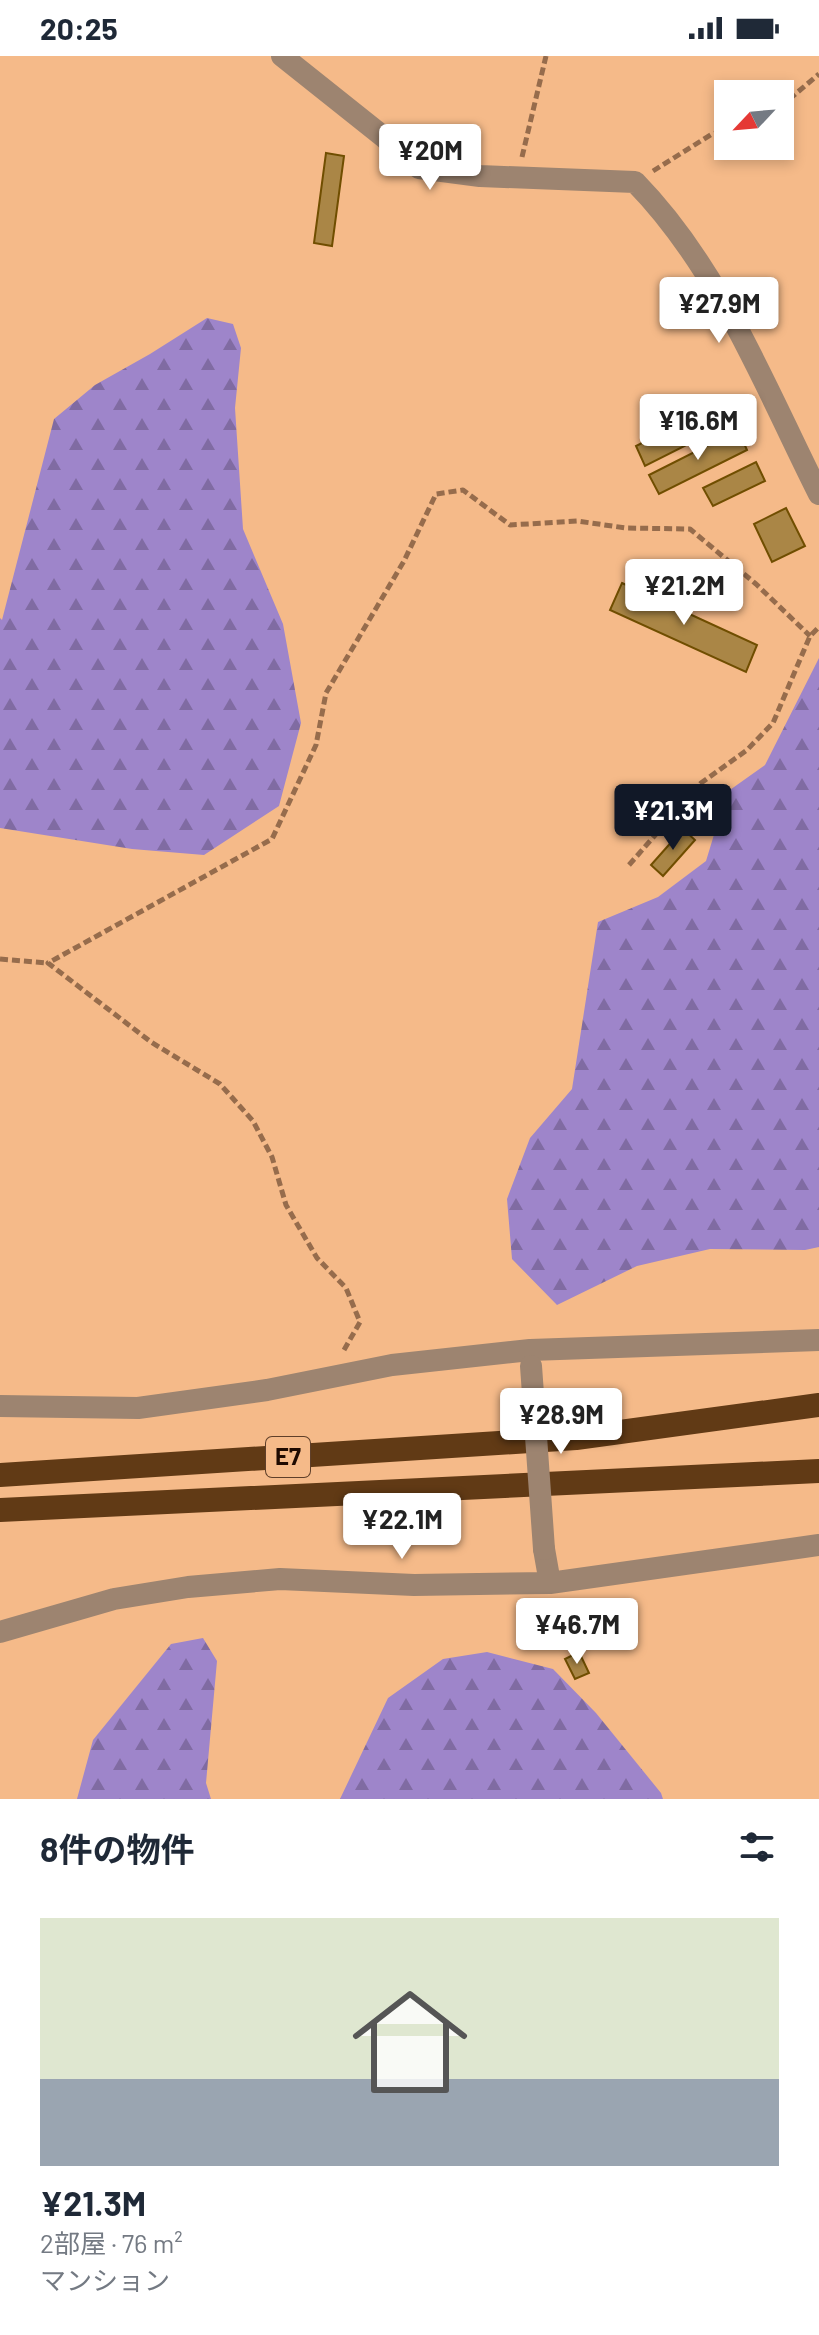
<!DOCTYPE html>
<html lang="ja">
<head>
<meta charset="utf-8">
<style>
  :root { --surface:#fff; --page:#f6f6f7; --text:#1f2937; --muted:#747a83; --accent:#111827 }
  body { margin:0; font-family:Barlow,"Noto Sans JP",sans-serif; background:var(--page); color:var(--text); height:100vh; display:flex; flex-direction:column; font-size:30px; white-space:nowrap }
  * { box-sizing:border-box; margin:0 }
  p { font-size:26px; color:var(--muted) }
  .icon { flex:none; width:44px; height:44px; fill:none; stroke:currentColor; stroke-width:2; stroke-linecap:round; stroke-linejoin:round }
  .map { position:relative; height:1743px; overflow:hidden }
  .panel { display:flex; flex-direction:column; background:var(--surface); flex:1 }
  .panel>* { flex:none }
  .needle { width:52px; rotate:244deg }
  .controls { position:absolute; left:714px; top:24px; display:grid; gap:16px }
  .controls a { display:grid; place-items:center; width:80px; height:80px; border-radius:0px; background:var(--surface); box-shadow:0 4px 12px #0003; font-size:40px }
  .price { position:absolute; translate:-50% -68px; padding:0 18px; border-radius:8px; background:#fff; color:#222; font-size:26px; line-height:52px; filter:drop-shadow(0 2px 4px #0008) }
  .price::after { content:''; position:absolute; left:50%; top:48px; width:24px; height:18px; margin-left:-12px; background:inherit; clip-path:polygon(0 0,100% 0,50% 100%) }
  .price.selected { background:var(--accent); color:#fff }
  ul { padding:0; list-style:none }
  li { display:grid; align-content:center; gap:16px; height:424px; padding:0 40px }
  li span { display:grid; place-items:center; height:248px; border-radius:0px; color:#555 }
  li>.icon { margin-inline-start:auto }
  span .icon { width:144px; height:144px; fill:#fffc; stroke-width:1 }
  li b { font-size:34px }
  h2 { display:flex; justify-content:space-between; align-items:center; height:96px; padding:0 40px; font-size:34px }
  .status { display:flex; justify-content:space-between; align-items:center; height:56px; padding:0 40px; background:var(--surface); direction:ltr }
  .status svg { height:22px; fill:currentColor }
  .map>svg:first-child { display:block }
</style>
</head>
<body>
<div class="status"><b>20:25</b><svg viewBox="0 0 49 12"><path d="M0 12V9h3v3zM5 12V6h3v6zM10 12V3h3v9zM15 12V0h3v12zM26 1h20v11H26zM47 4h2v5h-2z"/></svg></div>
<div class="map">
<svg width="819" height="1743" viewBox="0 0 819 1743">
  <defs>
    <pattern id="forest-firs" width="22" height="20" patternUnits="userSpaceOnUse" patternTransform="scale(2)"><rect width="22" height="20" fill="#9e85ca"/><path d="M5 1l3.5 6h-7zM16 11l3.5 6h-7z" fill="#806ba2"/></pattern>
  </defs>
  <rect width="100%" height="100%" fill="#f5ba89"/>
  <path fill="url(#forest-firs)" d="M207,262L233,268L241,292L235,352L243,473L283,568L301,667L279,750L204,799L132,793L0,772V562L2,564L54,363L95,329L150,298Z
    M819,602V1191L805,1194L710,1193L637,1210L557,1249L512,1203L507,1143L530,1082L572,1033L598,866L658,841L706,805L727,736L765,709Z
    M203,1582L217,1605L206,1727L211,1743H77L93,1684L171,1588Z
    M487,1596L553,1613L596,1657L661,1737L663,1743H340L388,1642L443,1603Z"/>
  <path fill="#aa8646" stroke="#704e00" stroke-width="2" d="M326,97L344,100L332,190L314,187Z
    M724,346L734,365L645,410L636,390Z
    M738,374L747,394L659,438L649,419Z
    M756,406L765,425L713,450L703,432Z
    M786,452L805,490L772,506L754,468Z
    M622,527L757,589L746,616L610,554Z
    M683,773L695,784L663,820L651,809Z
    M579,1596L589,1617L575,1623L565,1603Z"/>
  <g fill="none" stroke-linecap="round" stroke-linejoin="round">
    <path stroke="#966c4c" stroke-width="5" stroke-dasharray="8 4" stroke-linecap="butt" d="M780,51L819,18
      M522,101L546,0
      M653,115L712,78L728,73
      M629,809L701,727L747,694L773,667L810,580L819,571
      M0,903L48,907
      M344,1294L360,1266L346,1232L317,1202L286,1149L272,1101L253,1065L220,1028L151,986L48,907L272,783L316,689L326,637L404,505L436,438L463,434L510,469L577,465L626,472L690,473L756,528L810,580"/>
    <path stroke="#9d8470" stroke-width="22" d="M282,0L385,82L419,112L480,120L635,126C720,213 765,331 819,438
      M0,1350L138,1352L267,1334L392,1309L530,1294L819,1284
      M544,1493L550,1527
      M0,1576L114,1543L188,1531L280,1523L414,1529L550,1527L819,1489"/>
    <path stroke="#613a15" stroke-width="24" d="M0,1419L576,1382L819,1349
      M0,1454L819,1415"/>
    <path stroke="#9d8470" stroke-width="22" d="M531,1310L544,1493"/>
  </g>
  <g text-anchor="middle" stroke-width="8" stroke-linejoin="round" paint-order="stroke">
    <rect fill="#f5ba89" stroke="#5f3f29" stroke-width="2" x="266" y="1381" width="44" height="40" rx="6"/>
    <g font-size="24" font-weight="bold" fill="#1f0a00">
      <text x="288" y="1409">E7</text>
    </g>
  </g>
</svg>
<div class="controls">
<a><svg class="needle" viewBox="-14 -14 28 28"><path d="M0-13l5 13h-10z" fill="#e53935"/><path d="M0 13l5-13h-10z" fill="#747a83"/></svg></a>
</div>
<b class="price" style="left:430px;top:136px">¥20M</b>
<b class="price" style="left:719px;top:289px">¥27.9M</b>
<b class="price" style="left:698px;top:406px">¥16.6M</b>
<b class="price" style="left:684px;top:571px">¥21.2M</b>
<b class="price selected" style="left:673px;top:796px">¥21.3M</b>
<b class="price" style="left:561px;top:1400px">¥28.9M</b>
<b class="price" style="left:402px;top:1505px">¥22.1M</b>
<b class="price" style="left:577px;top:1610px">¥46.7M</b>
</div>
<section class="panel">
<h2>8件の物件<svg class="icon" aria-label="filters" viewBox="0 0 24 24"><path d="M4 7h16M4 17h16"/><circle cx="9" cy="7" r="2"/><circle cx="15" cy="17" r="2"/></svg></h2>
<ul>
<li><span style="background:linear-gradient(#dfe7d0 65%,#9aa5b1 0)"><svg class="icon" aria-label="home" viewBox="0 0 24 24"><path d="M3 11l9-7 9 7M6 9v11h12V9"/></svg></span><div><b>¥21.3M</b><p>2部屋 · 76 m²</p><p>マンション</p></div></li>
</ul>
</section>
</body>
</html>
